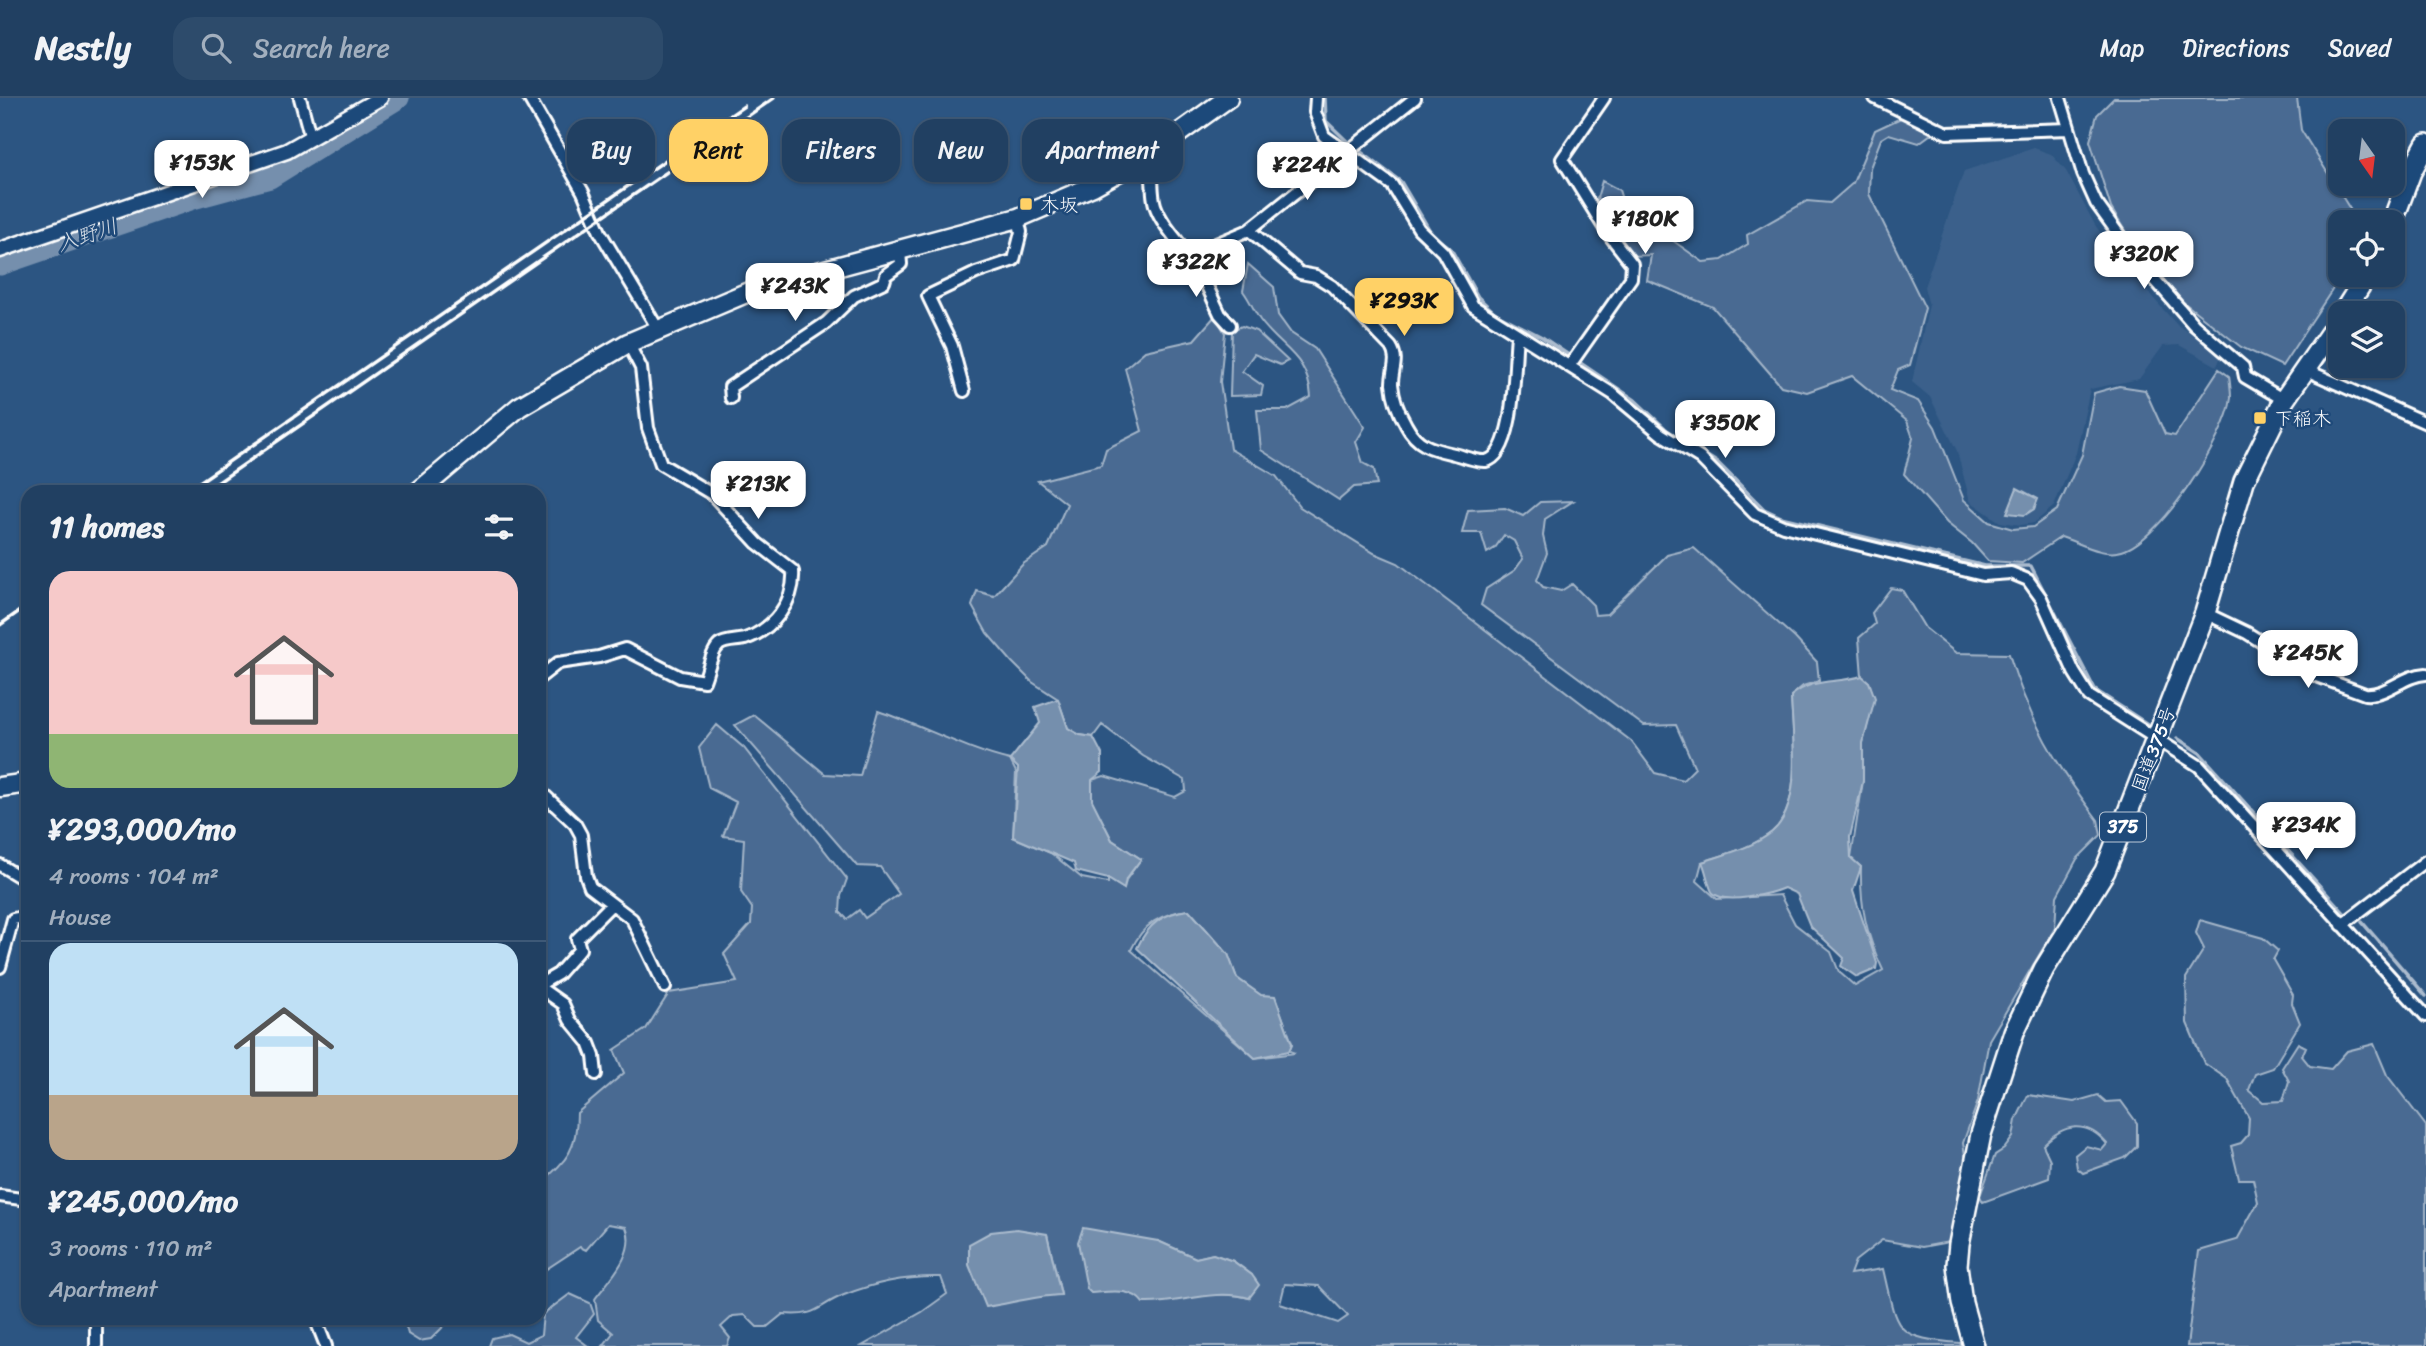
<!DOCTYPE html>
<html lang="en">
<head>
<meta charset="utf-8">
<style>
  :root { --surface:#214062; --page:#2d4b6b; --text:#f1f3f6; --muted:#a2afbe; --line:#3e5977; --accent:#ffd166 }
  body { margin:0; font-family:Sriracha,"Klee One",sans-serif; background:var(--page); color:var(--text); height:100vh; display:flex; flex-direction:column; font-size:26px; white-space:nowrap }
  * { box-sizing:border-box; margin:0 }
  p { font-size:23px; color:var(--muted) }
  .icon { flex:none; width:38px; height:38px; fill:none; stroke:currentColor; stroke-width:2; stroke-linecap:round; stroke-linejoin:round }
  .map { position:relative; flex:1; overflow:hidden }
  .panel { position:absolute; left:21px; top:387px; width:525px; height:840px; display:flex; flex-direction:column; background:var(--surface); border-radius:21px; box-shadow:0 2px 5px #0004,0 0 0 2px var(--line) }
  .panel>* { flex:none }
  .hud { position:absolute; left:567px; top:21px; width:665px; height:63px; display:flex; gap:14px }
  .needle { width:46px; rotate:166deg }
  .fabs { position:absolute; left:2328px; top:21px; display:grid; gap:14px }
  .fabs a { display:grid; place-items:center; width:77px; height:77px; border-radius:14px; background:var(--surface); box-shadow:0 2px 5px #0004,0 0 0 2px var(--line); font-size:35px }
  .price { position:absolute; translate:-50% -60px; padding:0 16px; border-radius:14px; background:#fff; color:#222; font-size:23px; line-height:46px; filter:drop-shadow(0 2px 4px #0008) }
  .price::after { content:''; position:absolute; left:50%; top:42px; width:21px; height:16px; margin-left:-10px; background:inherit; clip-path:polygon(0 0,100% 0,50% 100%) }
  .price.on { background:var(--accent); color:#111 }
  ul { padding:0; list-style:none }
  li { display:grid; align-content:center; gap:14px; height:371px; padding:0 28px }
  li+li { border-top:2px solid var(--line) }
  li span { display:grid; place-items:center; height:217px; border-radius:21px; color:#555 }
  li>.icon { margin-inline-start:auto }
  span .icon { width:126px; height:126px; fill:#fffc; stroke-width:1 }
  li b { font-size:30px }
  h2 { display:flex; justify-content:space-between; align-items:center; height:84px; padding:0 28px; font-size:30px }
  .pill { padding:0 24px; border-radius:21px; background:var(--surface); box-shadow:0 2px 5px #0004,0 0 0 2px var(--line); font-size:24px; line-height:63px }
  .pill.on { background:var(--accent); color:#111 }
  header { display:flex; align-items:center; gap:42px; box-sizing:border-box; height:98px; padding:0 35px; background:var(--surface); border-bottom:2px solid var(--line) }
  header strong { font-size:33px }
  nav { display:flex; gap:38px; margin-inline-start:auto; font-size:24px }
  .search { width:490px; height:63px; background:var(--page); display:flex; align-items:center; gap:18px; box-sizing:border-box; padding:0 24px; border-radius:21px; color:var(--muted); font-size:26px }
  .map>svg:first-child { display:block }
</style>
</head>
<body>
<header>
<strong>Nestly</strong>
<div class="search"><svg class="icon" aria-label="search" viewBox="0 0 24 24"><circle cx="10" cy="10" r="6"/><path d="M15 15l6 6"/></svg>Search here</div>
<nav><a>Map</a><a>Directions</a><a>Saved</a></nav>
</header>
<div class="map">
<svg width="2426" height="1248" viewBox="0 0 2426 1248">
  <rect width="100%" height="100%" fill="#2c5582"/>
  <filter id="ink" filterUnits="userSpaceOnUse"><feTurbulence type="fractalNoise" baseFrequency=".0143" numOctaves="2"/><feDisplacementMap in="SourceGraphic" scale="14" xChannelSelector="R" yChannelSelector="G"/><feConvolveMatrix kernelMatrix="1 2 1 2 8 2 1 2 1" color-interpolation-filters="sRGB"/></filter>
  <g filter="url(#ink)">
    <path fill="#3b618b" d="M2034,50L2051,56L2066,73L2095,127L2123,166L2177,227L2222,256L2217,268L2179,247L2163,248L2139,281L2090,291L2076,355L2054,408L2034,425L2021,427L2000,424L1970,403L1957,353L1930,299L1912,284L1929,207L1924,189L1964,73Z"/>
    <path fill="#486b92" stroke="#a4b5c8" stroke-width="2" fill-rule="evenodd" d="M2114,0H2297L2301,32L2358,124H2340L2342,177L2282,268L2241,249L2155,182L2111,110L2090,43L2097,17Z
      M1903,19L1931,36L1919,45L1889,36L1881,41L1870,70L1869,96L1925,210L1910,267L1898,272L1890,292L1918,303L1935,329L1964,402L1989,424L2013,431L2033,429L2057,412L2082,357L2094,295L2119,288L2145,292L2165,336L2175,338L2219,271L2229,278C2230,285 2231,293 2231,300C2227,338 2161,442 2122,453C2103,459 2080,445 2061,439L2022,465L1988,463L1972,445L1947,425L1904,376L1913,340L1907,323L1852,278L1807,294L1781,288L1713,209L1647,182L1651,157L1631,158L1605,119L1597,100L1602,83L1619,92L1624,108L1703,164L1722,162L1748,146L1747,137L1807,103L1830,105L1853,85L1875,32Z
      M1248,166L1274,189L1278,217L1291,235L1315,251L1365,329L1356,344L1363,365L1374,371L1377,387L1354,389L1339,402L1261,352L1257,312H1287L1311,299C1308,257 1281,251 1260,222C1254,213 1250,202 1243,193Z
      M1215,218L1225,235L1220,284L1230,351L1276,378L1300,409L1374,455L1398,465L1631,643L1655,675L1683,682L1695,670L1676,627L1644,628L1481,507L1486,491L1515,472L1523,461L1514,443L1504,437L1495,450L1487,455L1481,435H1462L1468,412L1505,410L1523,418L1540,404L1573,403L1545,421L1543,438L1547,455L1537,482L1543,489L1561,493L1572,486L1593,507L1595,517L1607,516L1667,457L1694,450L1795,540L1817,564L1819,583L1803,588L1791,598C1792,636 1804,707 1772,734C1752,750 1726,756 1702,764L1697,783L1717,801L1780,797L1795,826L1831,854L1839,874L1855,888L1883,872C1866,837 1860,807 1861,769L1851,760L1863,683V645L1874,600L1869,584L1862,578L1859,540L1875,526L1872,515L1891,490L1902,492L1925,530L1956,555L2009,556C2029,622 2056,667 2098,722L2101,737L2077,761L2057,798L2055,830L1989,942L1978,1003L1963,1045L1966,1063L1949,1144L1922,1149L1882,1142L1855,1163L1850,1176L1883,1171C1898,1234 1892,1239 1960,1245L1961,1248H862L922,1214L947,1196L941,1179C908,1178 876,1184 844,1197C816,1208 819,1219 783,1216L767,1229H757L745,1217L733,1218L721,1229L730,1240L727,1248H603L613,1235L598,1222L595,1201C609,1182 637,1155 626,1129L608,1126L586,1152L580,1149L539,1176V1087C566,1062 577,1054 577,1015L624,975L614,952L646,931L669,895L737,884L724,856L751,826L752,810L741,794L744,741L723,738L736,704L709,690L699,650L717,627L744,650L847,781L841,798L840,814L847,821L859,812L865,820L899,796L880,769L857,768L735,627L754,617L825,676L860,678L878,613C923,628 964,651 1010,662L1016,674L1013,739L1051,755L1082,780L1108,785V781L1124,791L1126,782L1141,761L1112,742L1092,703V682L1104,678L1175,699L1186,693L1185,682L1143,658L1102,627L1093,639L1080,637L1068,630L1058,601L1032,584L1012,564L987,535L972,508L977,493L994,498L1023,466L1048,449L1067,406L1038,383L1101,367L1106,351L1142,333L1125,270L1145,253L1194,242ZM1189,812L1228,856L1237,880L1261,898L1275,899L1292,945L1289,953L1295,955L1255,960L1131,852C1143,826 1161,815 1189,812ZM1047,1136L1061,1196L1034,1198ZM1158,1143L1196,1160L1213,1156L1233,1163L1252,1177L1249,1200C1209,1189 1166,1209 1127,1194ZM1285,1186L1319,1188L1348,1218L1338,1225L1280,1206Z
      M1242,228L1256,233L1288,263L1280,267L1254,256L1242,273L1263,288L1261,297L1230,298L1232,232Z
      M2200,822L2263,840L2278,853L2273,862L2293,897L2292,905L2300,925L2273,970L2255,976L2249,992L2263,1004L2283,1003L2289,983L2282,970L2298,945L2306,949L2302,958L2310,968L2331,971L2347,953L2374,946L2387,977L2426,1028V1248H2187L2199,1153L2237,1142L2258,1104L2253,1081H2239L2231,1048L2241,1045L2248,1037L2249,1020L2227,981L2204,965L2187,925L2186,880L2204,851L2196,835Z
      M2028,997L2074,1004L2098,997L2106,1004L2121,1003L2137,1025V1048L2125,1060L2083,1075L2077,1070L2075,1057L2086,1048L2102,1052L2107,1046C2087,1022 2064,1025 2043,1047L2050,1062L2049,1080L1983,1104L1980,1098L1995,1057L2004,1051L2013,1039L2016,1022Z
      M570,1196L590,1205L594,1216L576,1239L588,1248H489L492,1240L509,1236L526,1244L541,1237L543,1216Z
      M415,1220H452L431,1241L419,1243L408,1236L406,1229Z"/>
    <path fill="#748fad" stroke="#acbcce" stroke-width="2" d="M2017,390L2038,401L2034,411L2025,417L2007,415Z
      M1862,578L1869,584L1875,600L1863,645V683L1850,739L1851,760L1861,769L1853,793L1877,865L1876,871L1857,879L1841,868L1844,860L1810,828L1797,796L1784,790C1770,796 1725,807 1713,795C1709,792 1706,771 1702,764C1726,756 1752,750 1772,734C1804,707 1792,636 1791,598C1814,579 1835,586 1862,578Z
      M1058,601L1068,630L1080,637L1093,639L1102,656V674L1092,682V702L1112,742L1141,761L1126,781L1124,791L1108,781L1076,773L1074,765L1013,739L1018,670L1010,662L1040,625L1035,609Z
      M1189,812L1228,856L1237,880L1261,897L1275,898L1292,946L1289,953L1255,960L1137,850C1148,826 1163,815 1189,812Z
      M1083,1130L1158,1143L1196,1160L1213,1156L1233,1163L1252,1177L1259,1187L1249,1200C1212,1190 1178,1207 1143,1205C1131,1189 1109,1194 1091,1195L1087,1191L1078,1144Z
      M1017,1131L1047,1136L1061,1197C1035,1198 1012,1205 986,1209L969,1167V1146L991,1134Z"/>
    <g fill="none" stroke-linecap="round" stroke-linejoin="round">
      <path stroke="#acbcce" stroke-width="3.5" d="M1325,0L1326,23L1351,47
        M1357,51L1401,84L1433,138L1451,151L1478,199L1495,215L1542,239L1635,302L1667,332L1718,365L1764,411L1781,419L1985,468H2031L2095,592L2152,629
        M2177,640L2200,655L2346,817
        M2362,824L2426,898"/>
      <path stroke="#748fad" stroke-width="21" d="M0,167L196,100L270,80L399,0"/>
      <g stroke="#fff" stroke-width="16">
        <path id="minor" d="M300,0L311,41
          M529,0L583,94L600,134L658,231
          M1316,0L1315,14L1324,38L1392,87L1419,131L1443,154L1473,208L1613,296L1661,336L1700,360L1755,416L1783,428L1983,477L2011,475L2028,482L2041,500L2074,574L2089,598L2199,668L2426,918
          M1875,0L1947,35L2069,31
          M2060,0L2083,76L2096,105L2135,159L2194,227L2243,269L2245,279L2284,302
          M1147,58C1155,73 1150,91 1155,107C1161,125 1175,139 1186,154L1192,156L1220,216L1230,227
          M1249,132L1415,0
          M1192,156L1249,132L1300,175L1316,178L1332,188L1391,249C1399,262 1392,271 1392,286C1393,299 1399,315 1406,327C1417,348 1432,351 1454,356C1463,358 1477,364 1486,363C1516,356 1514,264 1517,237
          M1570,267L1631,180L1632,166L1607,134L1562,61L1604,0
          M2306,272L2426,325
          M964,293L952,248L928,198L976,175L1014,162L1021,134L1018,120
          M731,300L730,289L826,225L854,198L884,184L886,177L901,166L900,153
          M2205,515L2247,535L2314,577L2365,596C2387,598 2403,577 2426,576
          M539,580L558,565L599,559L625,551L680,579L704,583C708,574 711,554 719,547C725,542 737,543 745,541C774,531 795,503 793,473L757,445L712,396L661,366L648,330L641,270L628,245
          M539,692L575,726L581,737L586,778L590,789L632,821L665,889
          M0,767L28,784
          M2342,827L2426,763
          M0,869L13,821L28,818
          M539,887L558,876L580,851L577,841L611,807
          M539,889L563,906L570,922L589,945L594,958L596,976
          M0,1098L28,1102
          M315,1220L326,1248
          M96,1248V1220"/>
      </g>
      <g stroke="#fff" stroke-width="19">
        <path id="tertiary" d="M0,152L287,53L380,0"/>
      </g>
      <g stroke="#fff" stroke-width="23">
        <path id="primary" d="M418,394L519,309L628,245L758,190L1018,120L1093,88L1147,58L1228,0
          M0,689L28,685"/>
      </g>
      <g stroke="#fff" stroke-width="24">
        <path id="trunk" d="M2392,125L2411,74L2426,46
          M2343,215L2367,177
          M1974,1248L1962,1205L1957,1167L1959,1146L1981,1036L2014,934L2044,871L2105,773L2205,515L2244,383L2284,302L2340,221"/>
      </g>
      <use href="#minor" stroke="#1f4a7a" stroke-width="10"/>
      <use href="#tertiary" stroke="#1f4a7a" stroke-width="14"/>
      <use href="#primary" stroke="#1f4a7a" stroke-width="18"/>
      <use href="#trunk" stroke="#1f4a7a" stroke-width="19"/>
      <path stroke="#fff" stroke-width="3.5" d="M185,394L744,8
        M204,394L774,0
        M0,527L28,507"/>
    </g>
  </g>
  <g fill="#ffd166" stroke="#1f4a7a" stroke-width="2.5">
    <rect x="1019" y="99" width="14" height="14" rx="3.5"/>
    <rect x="2253" y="313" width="14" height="14" rx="3.5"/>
  </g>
  <g text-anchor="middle" stroke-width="5" stroke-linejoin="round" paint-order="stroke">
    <rect fill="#1f4a7a" stroke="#bcc9d7" stroke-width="2" x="2100" y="714.5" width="46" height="29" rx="5"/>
    <g font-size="18" font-weight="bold" fill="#fff">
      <text x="2123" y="735">375</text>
    </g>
    <g font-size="19" fill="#fff" stroke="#1f4a7a" text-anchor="start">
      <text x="1040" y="113">木坂</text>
      <text x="2274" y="327">下稲木</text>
    </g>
    <g font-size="19" fill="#fff" stroke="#1f4a7a">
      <text transform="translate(2153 651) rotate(-69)" y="7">国道375号</text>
    </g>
    <g font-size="21" font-style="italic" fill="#d5dde6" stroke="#1f4a7a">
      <text transform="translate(87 137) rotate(-19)" y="7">入野川</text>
    </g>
  </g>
</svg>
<div class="fabs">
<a><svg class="needle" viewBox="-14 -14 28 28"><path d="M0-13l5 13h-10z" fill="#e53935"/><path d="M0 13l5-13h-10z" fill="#a2afbe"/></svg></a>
<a><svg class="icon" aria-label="locate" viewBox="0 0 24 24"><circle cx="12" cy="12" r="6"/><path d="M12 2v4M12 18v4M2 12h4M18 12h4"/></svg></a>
<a><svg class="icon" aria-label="layers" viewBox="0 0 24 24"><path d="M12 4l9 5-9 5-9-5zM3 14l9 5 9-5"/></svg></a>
</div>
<b class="price" style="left:202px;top:102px">¥153K</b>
<b class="price" style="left:1307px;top:104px">¥224K</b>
<b class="price" style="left:1645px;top:158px">¥180K</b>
<b class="price" style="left:2144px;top:193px">¥320K</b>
<b class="price" style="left:1196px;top:201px">¥322K</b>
<b class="price" style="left:795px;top:225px">¥243K</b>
<b class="price on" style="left:1404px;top:240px">¥293K</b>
<b class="price" style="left:1725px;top:362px">¥350K</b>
<b class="price" style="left:758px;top:423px">¥213K</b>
<b class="price" style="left:2308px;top:592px">¥245K</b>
<b class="price" style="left:2306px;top:764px">¥234K</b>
<div class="hud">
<a class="pill">Buy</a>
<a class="pill on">Rent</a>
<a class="pill">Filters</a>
<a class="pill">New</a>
<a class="pill">Apartment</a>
</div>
<section class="panel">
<h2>11 homes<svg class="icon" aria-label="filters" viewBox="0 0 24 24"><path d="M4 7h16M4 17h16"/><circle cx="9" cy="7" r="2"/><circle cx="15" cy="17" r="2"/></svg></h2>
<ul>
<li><span style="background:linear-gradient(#f6c9c9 75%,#8fb573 0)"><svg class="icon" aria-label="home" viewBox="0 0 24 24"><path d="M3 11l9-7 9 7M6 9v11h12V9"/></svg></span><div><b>¥293,000/mo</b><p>4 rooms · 104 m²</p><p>House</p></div></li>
<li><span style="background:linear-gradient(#bfe0f5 70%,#b9a48a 0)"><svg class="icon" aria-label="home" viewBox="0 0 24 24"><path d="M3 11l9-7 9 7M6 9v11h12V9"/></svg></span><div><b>¥245,000/mo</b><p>3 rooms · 110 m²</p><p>Apartment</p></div></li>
</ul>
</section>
</div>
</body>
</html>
